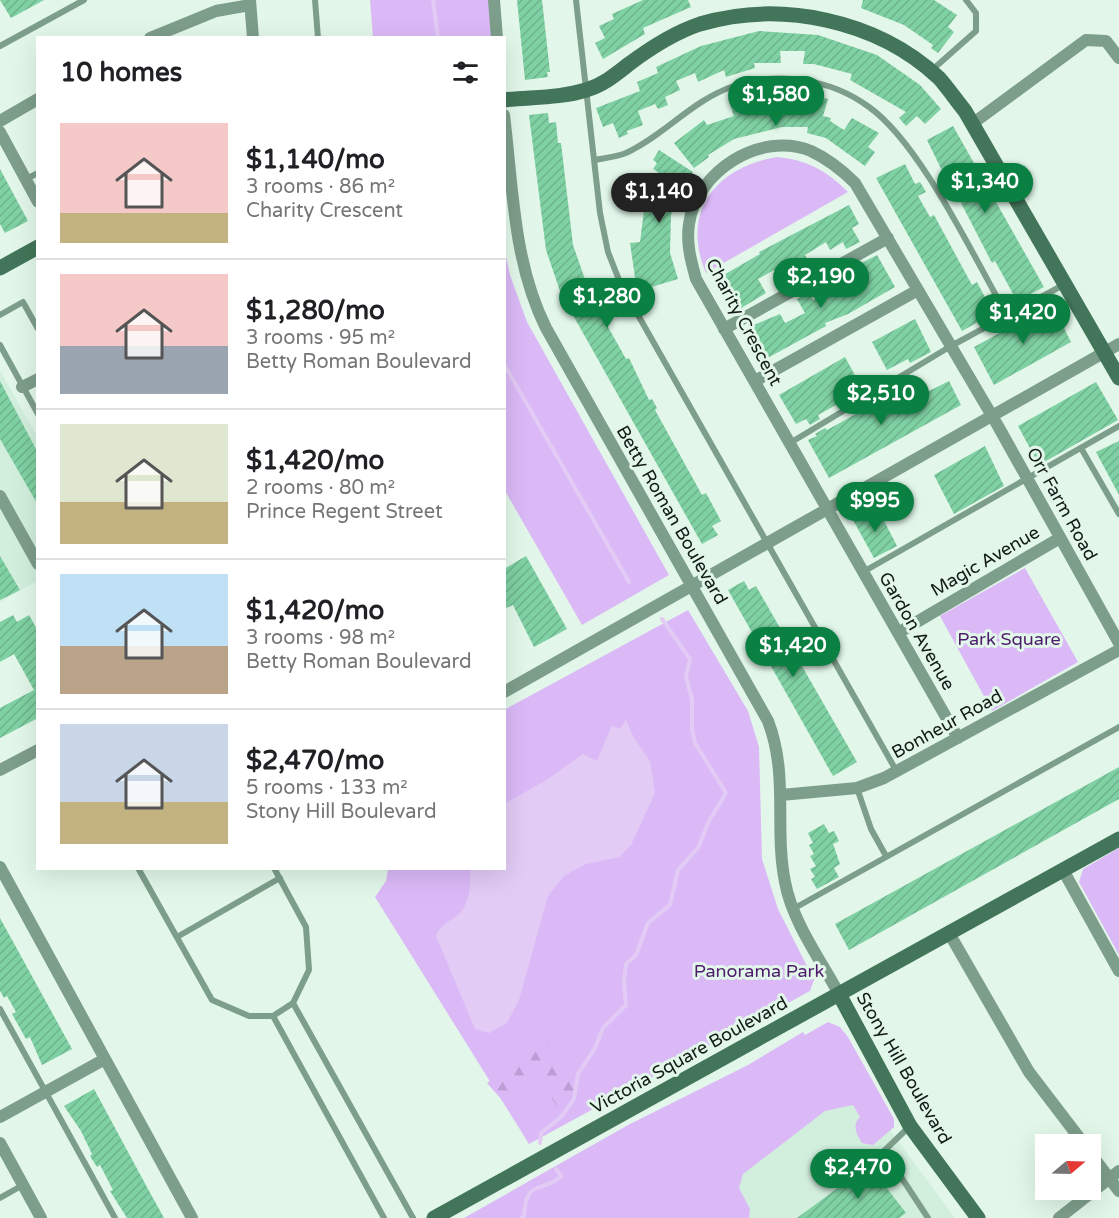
<!DOCTYPE html>
<html lang="en">
<head>
<meta charset="utf-8">
<style>
  :root { --surface:#fff; --page:#f6f6f6; --text:#202124; --muted:#757577; --line:#e0e0e0; --accent:#0b8043 }
  body { margin:0; font-family:"Varela Round",sans-serif; background:var(--page); color:var(--text); height:100vh; display:flex; flex-direction:column; font-size:22px; white-space:nowrap }
  * { box-sizing:border-box; margin:0 }
  p { font-size:20px; color:var(--muted) }
  .icon { flex:none; width:33px; height:33px; fill:none; stroke:currentColor; stroke-width:2; stroke-linecap:round; stroke-linejoin:round }
  .map { position:relative; flex:1; overflow:hidden }
  .details { position:absolute; left:36px; top:36px; width:470px; height:834px; display:flex; flex-direction:column; background:var(--surface); border-radius:0px; box-shadow:0 6px 24px #0002 }
  .details>* { flex:none }
  .needle { width:39px; rotate:71deg }
  .controls { position:absolute; left:1035px; top:1134px; display:grid; gap:12px }
  .controls a { display:grid; place-items:center; width:66px; height:66px; border-radius:0px; background:var(--surface); box-shadow:0 6px 24px #0002; font-size:30px }
  .price { position:absolute; translate:-50% -51px; padding:0 14px; border-radius:21px; background:var(--accent); color:#fff; font-size:20px; line-height:39px; filter:drop-shadow(0 2px 3px #0008) }
  .price::after { content:''; position:absolute; left:50%; top:36px; width:18px; height:14px; margin-left:-9px; background:inherit; clip-path:polygon(0 0,100% 0,50% 100%) }
  .price.current { background:#222; color:#fff }
  ul { padding:0; list-style:none }
  li { display:flex; align-items:center; gap:18px; height:150px; padding:0 24px }
  li+li { border-top:2px solid var(--line) }
  li span { display:grid; place-items:center; flex:none; width:168px; height:120px; border-radius:0px; color:#555 }
  li>.icon { margin-inline-start:auto }
  span .icon { width:72px; height:72px; fill:#fffc; stroke-width:1 }
  li b { font-size:26px }
  h2 { display:flex; justify-content:space-between; align-items:center; height:72px; padding:0 24px; font-size:26px }
  .map>svg:first-child { display:block }
</style>
</head>
<body>
<div class="map">
<svg width="1119" height="1218" viewBox="0 0 1119 1218">
  <defs>
    <pattern id="forest-firs" width="22" height="20" patternUnits="userSpaceOnUse" patternTransform="scale(1.5)"><rect width="22" height="20" fill="#dbb9f7"/><path d="M5 1l3.5 6h-7zM16 11l3.5 6h-7z" fill="#bb9ed3"/></pattern>
    <pattern id="building-hatch" width="6" height="6" patternUnits="userSpaceOnUse" patternTransform="scale(1.5)"><rect width="6" height="6" fill="#7fd1a3"/><path d="M-1 1l2-2M0 6l6-6M5 7l2-2" fill="none" stroke="#6db38c"/></pattern>
  </defs>
  <rect width="100%" height="100%" fill="#e2f7ea"/>
  <path fill="#d2efdd" d="M0,370L38,438L37,581L0,602Z
    M812,1056L882,1119L955,1218H679Z"/>
  <path fill="#dbb9f7" d="M370,0H494L497,37H373Z
    M777,157C808,160 827,171 848,192L706,273C680,212 716,167 777,157Z
    M504,247L510,275L527,322L669,575L582,625L504,489Z
    M1025,568L1078,662L992,711L940,616Z
    M688,610L748,711L759,747L762,859L778,909L814,980L810,991L529,1144L375,897L386,881L388,869L504,868V710Z
    M1119,848V955L1079,882L1083,869Z
    M828,1022L840,1027L848,1037L894,1119V1127L873,1145L862,1143C856,1135 852,1124 860,1117L853,1105L825,1111L743,1174L739,1188L750,1209L749,1218H464L628,1125L748,1065L803,1032L805,1035Z"/>
  <path fill="url(#forest-firs)" d="M543,1036L561,1070L571,1066L583,1085L579,1094L560,1111L540,1079L501,1099L487,1083Z"/>
  <path fill="#e2cbf5" d="M626,720L634,738L650,761L655,793L631,845L620,857L586,864L564,876L548,896L519,1000L507,1023L489,1033L475,1029L436,936C440,924 450,922 459,914C470,904 471,882 470,869L504,868V804L545,781L583,754L597,761L612,725L620,729Z"/>
  <g fill="none" stroke-linecap="round" stroke-linejoin="round">
    <path stroke="#e2cbf5" stroke-width="4" d="M433,0L438,38
      M504,364L629,582
      M540,1143L541,1133L561,1117L574,1099L578,1074L595,1048L603,1028L626,1005L624,982L626,964L636,955L648,923L670,905L678,870L698,848L709,821L726,793L695,743L692,729V699L686,677L690,659L662,619
      M521,1218L524,1216C526,1177 543,1194 561,1176L556,1169"/>
  </g>
  <path fill="url(#building-hatch)" d="M0,0H44L11,18Z
    M517,0H542L550,72H547L548,77L525,80Z
    M643,0H688L691,7L643,28L645,34L603,59L595,43L605,38L599,26L614,19L612,14Z
    M863,0H934L957,15L948,27L954,32L938,53L931,48L933,45L904,25L861,8Z
    M759,31L818,35L877,55L920,85L941,109L925,124L917,116L906,126L899,118L906,112L850,80L852,74L814,64H803L805,51H780L781,63H754L755,68L726,77L724,70L698,82L695,73L676,81L680,90L665,97L668,105L658,109L655,104L638,111L643,125L627,131L628,134L619,138L613,123L603,127L596,108L640,91L637,82L658,73L656,67L701,46Z
    M764,91L768,105L786,101L785,98L815,95L828,99L823,116L831,118L830,121L844,130L852,118L879,133L868,147L875,152L865,166L826,138L807,133L808,127H782L734,139L708,155L709,157L694,168L674,143L704,120L707,125L734,116L728,99Z
    M548,113L549,123L556,122L558,143H561L573,245L586,282L597,301L594,302L626,359L629,358L649,400L652,399L657,408L655,410L702,495L706,493L721,521L712,526L718,535L702,544L561,294L546,250L529,115Z
    M953,126L1044,287L1017,301L995,261L992,263L959,199L957,201L927,140Z
    M659,150L693,172L679,193L671,215L670,253L678,279L648,288L646,281L636,284L630,243L640,242L644,210L658,172L653,169L657,163L653,160Z
    M905,164L915,184L920,182L926,192L918,196L930,217L934,215L972,285L977,282L989,305L975,312L980,321L962,331L876,178Z
    M0,169L28,221L5,233L0,224Z
    M849,205L859,224L852,228L860,242L846,249L843,242L830,250L826,242L805,255L812,268L787,280L784,275L780,277L776,269L758,279L766,293L733,313L715,280L760,254L759,252Z
    M877,255L895,287L848,314L825,323L826,326L760,362L744,329L780,314L785,323L805,313L797,299L809,293L813,300L842,289L848,284L842,273Z
    M1052,304L1071,342L994,385L974,347Z
    M915,319L931,352L910,363L908,359L887,370L872,342Z
    M845,357L863,390L818,415L820,419L810,425L806,419L796,424L779,395Z
    M0,381L38,453V505L0,439Z
    M949,381L961,405L829,478L808,440L817,436L815,434L825,428L827,430L912,383L919,396Z
    M1096,382L1118,420L1039,465L1018,426Z
    M1119,441V495L1096,452Z
    M985,446L1004,486L954,514L934,475Z
    M877,507L897,546L874,558L853,520Z
    M0,556L20,590L0,600Z
    M526,556L567,629L534,647L513,605L504,609V569Z
    M744,581L749,590L756,586L857,762L833,776L728,590Z
    M13,615L17,622L29,615L38,631V718L0,738V708L34,690L14,654L0,662V622Z
    M1119,767V799L849,950L835,924Z
    M824,824L829,833L834,831L839,841L833,844L840,864L834,868L839,877L817,889L811,879L815,877L810,869L816,866L810,856L814,854L809,845L813,843L808,833Z
    M0,918L72,1049L42,1065L30,1037L26,1039L12,1014L16,1012L7,996L4,998L0,991Z
    M94,1089L148,1189L164,1218H127L110,1191L113,1190L100,1165L97,1167L90,1156L92,1154L81,1131L64,1106Z
    M869,1165L906,1213L899,1218H797Z"/>
  <g fill="none" stroke-linecap="round" stroke-linejoin="round">
    <path stroke="#7d9e8a" stroke-width="6" d="M315,0L318,38
      M576,0L600,213L608,252L621,285L897,772
      M0,46L84,0
      M932,70L976,31V13L966,0
      M595,160C605,158 616,157 626,153C665,135 692,100 734,86C779,71 831,79 869,107C921,144 974,258 1007,315
      M26,179L38,173
      M0,315L23,302L38,329
      M0,345L38,414
      M790,443L951,346L1065,284
      M1081,448L1119,514
      M863,572L1119,426
      M857,788L871,829L886,856
      M138,868L212,1000L249,1016H273L293,1003L309,970L306,927L274,868
      M793,909L1119,727
      M177,937L280,878
      M293,1003L413,1218
      M0,1009L115,1218
      M273,1016L384,1218
      M910,1126L884,1151L928,1218
      M0,1198L23,1185"/>
    <path stroke="#7d9e8a" stroke-width="12" d="M250,0L253,38
      M494,0L497,38
      M150,38L216,11L250,5
      M504,115C513,187 513,262 546,328L768,721C789,776 774,827 785,882C792,921 820,959 839,994
      M0,121L38,99
      M972,124L1086,40L1106,41L1119,58
      M0,132L38,202
      M724,329L888,238
      M755,381L918,290
      M22,387L38,379
      M0,496L38,564
      M898,633L1060,538
      M504,692L1119,344
      M958,738L696,279C691,261 686,243 689,224C696,172 760,130 811,151C828,159 842,170 855,183L998,426L1119,643
      M0,770L38,750
      M781,795L857,788L884,778L1119,650
      M0,867L192,1218
      M1063,870L1119,971
      M949,933L1029,1072L1084,1144
      M0,1117L105,1059
      M0,1143L41,1218
      M1090,1153L1119,1191
      M1059,1218L1119,1171"/>
    <path stroke="#427559" stroke-width="15" d="M504,100C530,97 561,98 586,90C603,85 615,75 629,64C649,49 676,32 700,24C781,0 877,20 939,78C948,88 956,100 965,111L1119,378
      M0,268L38,247
      M839,994L910,1126L978,1218
      M434,1218L1119,839"/>
  </g>
  <g text-anchor="middle" stroke-width="6" stroke-linejoin="round" paint-order="stroke">
    <g font-size="18" fill="#131b16" stroke="#e2f7ea">
      <text transform="translate(744 322) rotate(62)" y="6">Charity Crescent</text>
      <text transform="translate(1062 504) rotate(61)" y="6">Orr Farm Road</text>
      <text transform="translate(672 515) rotate(60)" y="6">Betty Roman Boulevard</text>
      <text transform="translate(985 561) rotate(-30)" y="6">Magic Avenue</text>
      <text transform="translate(917 631) rotate(60)" y="6">Gardon Avenue</text>
      <text transform="translate(947 724) rotate(-29)" y="6">Bonheur Road</text>
      <text transform="translate(689 1055) rotate(-29)" y="6">Victoria Square Boulevard</text>
      <text transform="translate(904 1068) rotate(60)" y="6">Stony Hill Boulevard</text>
    </g>
    <g font-size="18" fill="#4e1c6b" stroke="#e2f7ea">
      <text x="1009" y="645">Park Square</text>
      <text x="759" y="977">Panorama Park</text>
    </g>
  </g>
</svg>
<div class="controls">
<a><svg class="needle" viewBox="-14 -14 28 28"><path d="M0-13l5 13h-10z" fill="#e53935"/><path d="M0 13l5-13h-10z" fill="#757577"/></svg></a>
</div>
<b class="price" style="left:776px;top:127px">$1,580</b>
<b class="price" style="left:985px;top:214px">$1,340</b>
<b class="price current" style="left:659px;top:224px">$1,140</b>
<b class="price" style="left:821px;top:309px">$2,190</b>
<b class="price" style="left:607px;top:329px">$1,280</b>
<b class="price" style="left:1023px;top:345px">$1,420</b>
<b class="price" style="left:881px;top:426px">$2,510</b>
<b class="price" style="left:875px;top:533px">$995</b>
<b class="price" style="left:793px;top:678px">$1,420</b>
<b class="price" style="left:858px;top:1200px">$2,470</b>
<section class="details">
<h2>10 homes<svg class="icon" aria-label="filters" viewBox="0 0 24 24"><path d="M4 7h16M4 17h16"/><circle cx="9" cy="7" r="2"/><circle cx="15" cy="17" r="2"/></svg></h2>
<ul>
<li><span style="background:linear-gradient(#f6c9c9 75%,#c2b280 0)"><svg class="icon" aria-label="home" viewBox="0 0 24 24"><path d="M3 11l9-7 9 7M6 9v11h12V9"/></svg></span><div><b>$1,140/mo</b><p>3 rooms · 86 m²</p><p>Charity Crescent</p></div></li>
<li><span style="background:linear-gradient(#f6c9c9 60%,#9aa5b1 0)"><svg class="icon" aria-label="home" viewBox="0 0 24 24"><path d="M3 11l9-7 9 7M6 9v11h12V9"/></svg></span><div><b>$1,280/mo</b><p>3 rooms · 95 m²</p><p>Betty Roman Boulevard</p></div></li>
<li><span style="background:linear-gradient(#dfe7d0 65%,#c2b280 0)"><svg class="icon" aria-label="home" viewBox="0 0 24 24"><path d="M3 11l9-7 9 7M6 9v11h12V9"/></svg></span><div><b>$1,420/mo</b><p>2 rooms · 80 m²</p><p>Prince Regent Street</p></div></li>
<li><span style="background:linear-gradient(#bfe0f5 60%,#b9a48a 0)"><svg class="icon" aria-label="home" viewBox="0 0 24 24"><path d="M3 11l9-7 9 7M6 9v11h12V9"/></svg></span><div><b>$1,420/mo</b><p>3 rooms · 98 m²</p><p>Betty Roman Boulevard</p></div></li>
<li><span style="background:linear-gradient(#c9d6e8 65%,#c2b280 0)"><svg class="icon" aria-label="home" viewBox="0 0 24 24"><path d="M3 11l9-7 9 7M6 9v11h12V9"/></svg></span><div><b>$2,470/mo</b><p>5 rooms · 133 m²</p><p>Stony Hill Boulevard</p></div></li>
</ul>
</section>
</div>
</body>
</html>
